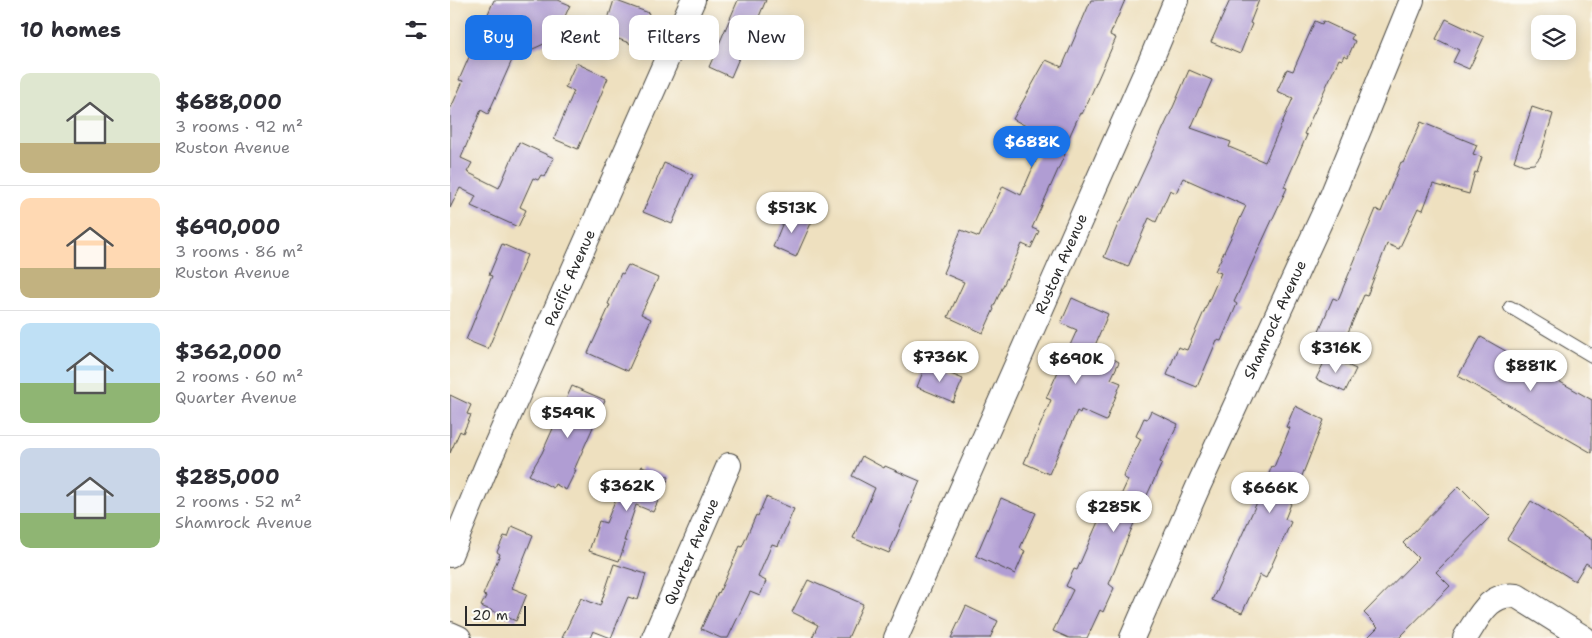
<!DOCTYPE html>
<html lang="en">
<head>
<meta charset="utf-8">
<style>
  :root { --surface:#fff; --page:#f2f2f3; --text:#2b2b33; --muted:#7c7c81; --line:#e1e1e2; --accent:#1a73e8 }
  body { margin:0; font-family:"Shantell Sans",sans-serif; background:var(--page); color:var(--text); height:100vh; display:flex; flex-direction:column; font-size:19px; white-space:nowrap }
  * { box-sizing:border-box; margin:0 }
  p { font-size:16px; color:var(--muted) }
  .icon { flex:none; width:28px; height:28px; fill:none; stroke:currentColor; stroke-width:2; stroke-linecap:round; stroke-linejoin:round }
  .map { position:relative; flex:1; overflow:hidden }
  .sheet { display:flex; flex-direction:column; background:var(--surface); width:450px }
  .sheet>* { flex:none }
  .hud { position:absolute; left:15px; top:15px; width:475px; height:45px; display:flex; gap:10px }
  .fabs { position:absolute; left:1081px; top:15px; display:grid; gap:10px }
  .fabs a { display:grid; place-items:center; width:45px; height:45px; border-radius:10px; background:var(--surface); box-shadow:0 2px 12px #0003; font-size:25px }
  .scale { position:absolute; left:15px; bottom:12px; width:61px; box-sizing:border-box; padding-left:5px; border:2px solid #2b2b2b; border-top:0; font-size:14px; line-height:18px; white-space:nowrap; color:#2b2b2b; -webkit-text-stroke:4px #fdfcf7; paint-order:stroke }
  .price { position:absolute; translate:-50% -42px; padding:0 11px; border-radius:18px; background:#fff; color:#222; font-size:16px; line-height:32px; filter:drop-shadow(0 1px 2px #0008) }
  .price::after { content:''; position:absolute; left:50%; top:30px; width:15px; height:11px; margin-left:-8px; background:inherit; clip-path:polygon(0 0,100% 0,50% 100%) }
  .price.selected { background:var(--accent); color:#fff }
  ul { padding:0; list-style:none }
  li { display:flex; align-items:center; gap:15px; height:125px; padding:0 20px }
  li+li { border-top:1px solid var(--line) }
  li span { display:grid; place-items:center; flex:none; width:140px; height:100px; border-radius:10px; color:#555 }
  li>.icon { margin-inline-start:auto }
  span .icon { width:60px; height:60px; fill:#fffc; stroke-width:1 }
  li b { font-size:21px }
  h2 { display:flex; justify-content:space-between; align-items:center; height:60px; padding:0 20px; font-size:21px }
  .chip { padding:0 18px; border-radius:10px; background:var(--surface); box-shadow:0 2px 12px #0003; font-size:18px; line-height:45px }
  .chip.selected { background:var(--accent); color:#fff }
  main { display:flex; flex:1; min-height:0 }
  .map>svg:first-child { display:block }
</style>
</head>
<body>
<main>
<section class="sheet">
<h2>10 homes<svg class="icon" aria-label="filters" viewBox="0 0 24 24"><path d="M4 7h16M4 17h16"/><circle cx="9" cy="7" r="2"/><circle cx="15" cy="17" r="2"/></svg></h2>
<ul>
<li><span style="background:linear-gradient(#dfe7d0 70%,#c2b280 0)"><svg class="icon" aria-label="home" viewBox="0 0 24 24"><path d="M3 11l9-7 9 7M6 9v11h12V9"/></svg></span><div><b>$688,000</b><p>3 rooms · 92 m²</p><p>Ruston Avenue</p></div></li>
<li><span style="background:linear-gradient(#ffd9b3 70%,#c2b280 0)"><svg class="icon" aria-label="home" viewBox="0 0 24 24"><path d="M3 11l9-7 9 7M6 9v11h12V9"/></svg></span><div><b>$690,000</b><p>3 rooms · 86 m²</p><p>Ruston Avenue</p></div></li>
<li><span style="background:linear-gradient(#bfe0f5 60%,#8fb573 0)"><svg class="icon" aria-label="home" viewBox="0 0 24 24"><path d="M3 11l9-7 9 7M6 9v11h12V9"/></svg></span><div><b>$362,000</b><p>2 rooms · 60 m²</p><p>Quarter Avenue</p></div></li>
<li><span style="background:linear-gradient(#c9d6e8 65%,#8fb573 0)"><svg class="icon" aria-label="home" viewBox="0 0 24 24"><path d="M3 11l9-7 9 7M6 9v11h12V9"/></svg></span><div><b>$285,000</b><p>2 rooms · 52 m²</p><p>Shamrock Avenue</p></div></li>
</ul>
</section>
<div class="map">
<svg width="1142" height="638" viewBox="0 0 1142 638">
  <rect width="100%" height="100%" fill="#fdfcf7"/>
  <filter id="ink" filterUnits="userSpaceOnUse"><feTurbulence type="fractalNoise" baseFrequency=".02" numOctaves="2"/><feDisplacementMap in="SourceGraphic" scale="10" xChannelSelector="R" yChannelSelector="G"/><feConvolveMatrix kernelMatrix="1 2 1 2 8 2 1 2 1" color-interpolation-filters="sRGB"/></filter>
  <filter id="wash" filterUnits="userSpaceOnUse"><feTurbulence type="fractalNoise" baseFrequency=".0096" numOctaves="4" result="noise"/><feDisplacementMap in="SourceGraphic" scale="20" xChannelSelector="R" yChannelSelector="G"/><feGaussianBlur stdDeviation="1.12" result="paint"/><feColorMatrix in="noise" values="0 0 0 0 0 0 0 0 0 0 0 0 0 0 0 0 0 1.4 0 .05"/><feComposite in="paint" operator="in"/></filter>
  <g filter="url(#wash)">
    <rect width="100%" height="100%" fill="#eee0bf"/>
    <g id="blocks">
      <path fill="#b09dd3" d="M44,0H108L120,5L109,30L116,34L63,58L38,114L31,110L11,158L22,163L17,172L49,188L69,142L104,158L95,177L91,175L88,180L83,178L70,207L76,210L68,227L21,206L26,196L10,188L0,208V110L13,81L9,80Z
        M164,0L199,13L192,32L200,36L195,49L150,32L155,18L158,19Z
        M288,0H316L305,26L303,25L281,77L259,67Z
        M641,0H675L660,35L666,38L640,97L632,114L630,113L612,153L615,154L582,228L589,231L581,248L572,244L543,308L544,309L533,333L498,317L514,282L493,273L511,230L529,237L553,186L571,195L596,137L563,119L596,60L612,67Z
        M780,0H809L800,23L802,24L790,54L761,42Z
        M996,19L1034,37L1019,69L1003,62L1009,50L986,39Z
        M865,21L872,24L873,21L903,35L901,39L905,41L898,57L894,55L892,60L889,59L854,134L857,135L834,187L837,188L784,302L787,304L771,341L767,340L747,387L717,375L728,347L737,350L771,273L765,271L796,206L733,178L726,193L720,190L706,222L699,218L678,267L654,257L669,222H670L724,105L739,70L762,80L741,128L781,142L779,147L815,162L843,98L827,91L837,69L843,71Z
        M126,63L158,78L128,149L104,139L124,91L115,87Z
        M1082,107L1103,114L1090,157L1084,164L1074,165L1064,161Z
        M971,122L1027,145L1023,154L1032,157L1027,173L1025,172L1019,194L983,184L973,210L968,208L949,249L937,244L917,296L914,295L893,344L868,333L883,298L888,300L926,209L931,212L951,162L953,163Z
        M214,163L243,175L222,224L193,212Z
        M338,210L362,221L346,257L323,247Z
        M52,244L77,255L38,349L16,340L42,276L39,275Z
        M178,265L208,278L191,314L201,319L178,371L138,353L160,305L158,304L171,273L173,274Z
        M622,298L658,314L644,348L669,362L661,379L671,383L656,421L631,410L630,413L627,411L599,474L574,463L601,400L596,398L627,330L611,323Z
        M1031,337L1142,400V453L1008,376Z
        M877,356L906,369L895,392L866,379Z
        M476,364L513,379L503,402L467,387Z
        M122,386L155,400L124,470H126L116,490L105,484L103,488L79,475L92,453Z
        M0,395L21,405L17,414L21,415L13,433L10,431L0,453Z
        M845,406L874,420L835,519L841,522L816,578L810,575L792,613L762,600L809,498L822,466L824,467L840,428L836,427Z
        M701,411L728,424L710,462L712,463L684,523L659,584L664,588L653,612L650,610L637,638H619L603,631L623,590L616,586L624,569L627,570L650,517L659,521L678,480L673,477L691,439L686,436L694,418L697,419Z
        M412,456L434,468L435,466L470,481L439,553L403,538L425,488L402,476Z
        M192,466L219,477L203,512L186,505L174,541H176L169,561L139,551L149,521L156,523L173,481L183,485Z
        M1009,486L1040,517L986,572L1000,586L949,638H917L928,627L914,613L968,558L953,543Z
        M316,497L344,509L328,546L322,544L308,577L316,581L310,596L300,592L278,638H271L251,629L268,592L269,593L290,546L292,547L306,515L308,516Z
        M551,498L586,513L570,548L575,551L565,574L526,556Z
        M1081,501L1142,540V567L1136,563L1125,581L1057,539Z
        M62,526L83,535L62,588L77,594L66,621L31,606L36,596L33,595L50,554L47,552L54,536L58,537Z
        M164,564L196,574L188,600L178,597L161,638L143,631L140,638H112L131,598L150,606Z
        M358,580L413,604L398,638H362L368,625L342,612Z
        M516,606L548,621L540,638H501Z"/>
    </g>
  </g>
  <g filter="url(#ink)">
    <use href="#blocks" fill-opacity="0" stroke="#484641" stroke-width="1"/>
    <g fill="none" stroke-linecap="round" stroke-linejoin="round">
      <g stroke="#484641" stroke-width="14">
        <path id="lane" d="M1060,307L1142,356"/>
      </g>
      <g stroke="#484641" stroke-width="26">
        <g id="street">
          <path id="s1" d="M0,555L37,465L243,0"/>
          <path d="M0,634L9,638"/>
          <path id="s2" d="M204,638L279,465"/>
          <path id="s3" d="M446,638L701,60L726,0"/>
          <path id="s4" d="M682,638L748,487L881,198L962,0"/>
          <path d="M1015,638C1028,619 1039,591 1067,596L1134,638"/>
        </g>
      </g>
      <use href="#lane" stroke="#fff" stroke-width="12"/>
      <use href="#street" stroke="#fff" stroke-width="24"/>
    </g>
  </g>
  <g text-anchor="middle" stroke-width="4.5" stroke-linejoin="round" paint-order="stroke">
    <g font-size="15" fill="#2b2b2b" stroke="#fdfcf7">
      <text dy="5" stroke="none"><textPath href="#s3" startOffset="409">Ruston Avenue</textPath></text>
      <text dy="5" stroke="none"><textPath href="#s1" startOffset="302">Pacific Avenue</textPath></text>
      <text dy="5" stroke="none"><textPath href="#s4" startOffset="349">Shamrock Avenue</textPath></text>
      <text dy="5" stroke="none"><textPath href="#s2" startOffset="94">Quarter Avenue</textPath></text>
    </g>
  </g>
</svg>
<div class="fabs">
<a><svg class="icon" aria-label="layers" viewBox="0 0 24 24"><path d="M12 4l9 5-9 5-9-5zM3 14l9 5 9-5"/></svg></a>
</div>
<div class="scale">20 m</div>
<b class="price selected" style="left:582px;top:168px">$688K</b>
<b class="price" style="left:342px;top:234px">$513K</b>
<b class="price" style="left:886px;top:374px">$316K</b>
<b class="price" style="left:490px;top:383px">$736K</b>
<b class="price" style="left:626px;top:385px">$690K</b>
<b class="price" style="left:1081px;top:392px">$881K</b>
<b class="price" style="left:118px;top:439px">$549K</b>
<b class="price" style="left:177px;top:512px">$362K</b>
<b class="price" style="left:820px;top:514px">$666K</b>
<b class="price" style="left:664px;top:533px">$285K</b>
<div class="hud">
<a class="chip selected">Buy</a>
<a class="chip">Rent</a>
<a class="chip">Filters</a>
<a class="chip">New</a>
</div>
</div>
</main>
</body>
</html>
